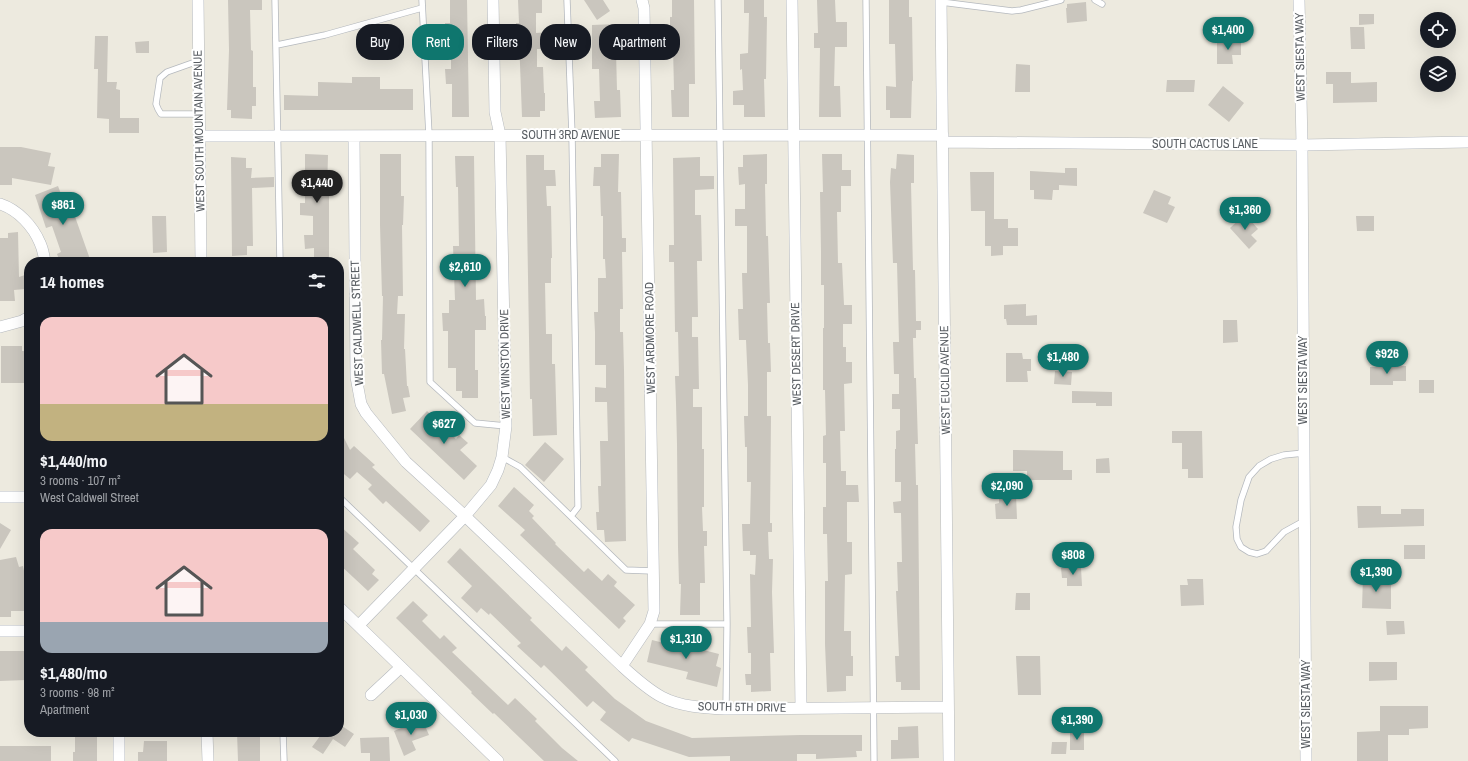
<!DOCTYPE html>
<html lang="en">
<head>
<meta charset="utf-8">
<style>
  :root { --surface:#171b24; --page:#242831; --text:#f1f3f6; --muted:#9ea1a6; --accent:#0f766e }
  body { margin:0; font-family:"Archivo Narrow",sans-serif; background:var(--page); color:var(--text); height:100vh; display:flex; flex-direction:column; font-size:15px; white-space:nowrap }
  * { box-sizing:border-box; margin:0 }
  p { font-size:13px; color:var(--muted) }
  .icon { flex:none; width:22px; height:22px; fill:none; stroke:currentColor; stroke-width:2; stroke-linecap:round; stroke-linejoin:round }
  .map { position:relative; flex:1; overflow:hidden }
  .details { position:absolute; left:24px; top:257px; width:320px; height:480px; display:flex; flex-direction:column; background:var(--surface); border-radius:16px; box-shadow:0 4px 16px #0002 }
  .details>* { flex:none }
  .guide { position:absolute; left:356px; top:24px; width:380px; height:36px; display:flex; gap:8px }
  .buttons { position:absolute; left:1420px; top:12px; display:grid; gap:8px }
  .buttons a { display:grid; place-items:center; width:36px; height:36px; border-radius:50%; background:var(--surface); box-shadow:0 4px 16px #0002; font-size:20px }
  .price { position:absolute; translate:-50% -34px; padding:0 9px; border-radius:14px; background:var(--accent); color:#fff; font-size:13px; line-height:26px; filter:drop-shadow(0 1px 2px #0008) }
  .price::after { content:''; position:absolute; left:50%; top:24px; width:12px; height:9px; margin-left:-6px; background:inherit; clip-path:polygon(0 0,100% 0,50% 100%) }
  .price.on { background:#222; color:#fff }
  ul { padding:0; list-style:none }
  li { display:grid; align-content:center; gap:8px; height:212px; padding:0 16px }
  li span { display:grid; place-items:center; height:124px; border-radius:12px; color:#555 }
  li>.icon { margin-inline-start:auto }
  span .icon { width:72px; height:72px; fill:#fffc; stroke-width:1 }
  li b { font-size:17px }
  h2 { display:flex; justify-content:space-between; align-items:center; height:48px; padding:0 16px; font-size:17px }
  .tag { padding:0 14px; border-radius:16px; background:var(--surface); box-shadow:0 4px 16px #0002; font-size:14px; line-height:36px }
  .tag.on { background:var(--accent); color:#fff }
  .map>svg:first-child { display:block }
</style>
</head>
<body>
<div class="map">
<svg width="1468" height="761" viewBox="0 0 1468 761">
  <rect width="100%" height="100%" fill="#edeadf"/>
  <path fill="#cac6be" d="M228,0H262V10H250L251,50L253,51V87H256V106H252V119L231,118V110H227L229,50Z
    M450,0H467L469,117H452V84H446L445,69H451V50L446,51L445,23H450Z
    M518,0H542V13H536V33L548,32V49H537V67H543L544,93H545V111H540V117H522L519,38H516V23H519Z
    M584,0H603L610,11L597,20Z
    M672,0H694L695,84H689V117H672L671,90H674L673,46H670V17H672Z
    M744,0H764V17H767L766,79H764L765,117H744V105H733V91L743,90L742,69L740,70V54L748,53L749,13H744Z
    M817,0H835L836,22H847V47H835L834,86H840L841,117H819L820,48H814V33H818Z
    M889,0H909V17H912L913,81H912L911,118H890V110H886V86L896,87L895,44H889Z
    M1086,2L1087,21L1067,23L1066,8H1067V4Z
    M1359,14H1374V24L1359,25Z
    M617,24L618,51H616L617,90H620L621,117L595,118L594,101H600L599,69H592V25Z
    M1350,27H1364L1365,49H1351Z
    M95,36H108L107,82H117L116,89L120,90V118H139V133H109V119L97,118L98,69H94Z
    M1217,40H1241V55H1232L1233,64H1217Z
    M149,41V53H136L135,42Z
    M1016,64L1030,65V92H1015Z
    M1326,72H1351V83L1377,82V102L1333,103V84H1326Z
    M352,77H380V89H413V110H284V95L318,96V82L352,83Z
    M1167,80H1195L1194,92H1166Z
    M1223,86L1244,103L1229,122L1208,105Z
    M0,147H21L51,153L48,166L55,167L51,185L12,178V185H0Z
    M305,154L328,155L327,193H329V257H314V248L305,249L304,235H313V216L300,215V203H305Z
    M380,154H401V196H404L403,225H402L403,296H398L397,314H405L404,349H405L407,386H408L410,397L403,398L406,411L392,414L384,374H382L381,340H382L383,296H382L380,225Z
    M601,154H619L618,192H621L622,238H626V252H622L623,309H620V332H623L624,370L626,541L605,542L604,530H597L596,512H599L598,486H601L600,441H608L607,402H595V387L606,388V365H595V332L594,312H598V278H606L605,259H603V216H601L600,186H593L594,167H601Z
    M767,154V184H765L766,236H768L770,303H767L768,343H770L771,372H767V416H771L770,523H772V532H768L769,559H773L772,592L774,653H770L771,691L751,692V685H746L745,674H751V653H748L747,627H751L750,574L755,575L756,555H750V551H743L742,524H750L751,482H747V447H745L744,416H748V385L746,340H739L738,309H743L742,273H747V226H735V209H745V184L739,185L738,167H743V155Z
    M822,154H842V170H851V186H841V212H837L838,263H842L844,305H852V324H843V347H846V362H852V383L844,384L845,431H840L841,471H846V485H858L859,502H847V542H852V574L845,575L844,631H851V656H853V676H846V691L827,692L825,644V581H828L827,534H823V507H826V463H823V436L826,435L825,390H823V328H824V285H821V252L820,192H823Z
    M897,154L914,155V183H911L913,270H915L916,321H921V330H916V338H913L914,378H916L918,444H915L916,485H918L920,690H901V682H896L895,656H899L896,591H898L897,562H902L901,513H894L893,502L901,501V482H895V449H896V431L900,430V409H892V394H899V374H894L893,342H899L897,263H893L890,182L891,168L896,169Z
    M526,155H544V170H555L556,186H546L547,206H551L552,258H551V283H545L546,334H552V364H555L557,435L533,436L532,399H530Z
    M455,156H474L476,300L484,299L485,316H486V330H475V370H478V398H462V391H456V368H448V331H443L442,313H449V300H455L453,246H459L458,187H456Z
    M231,157L246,158V168H252L251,178L274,177V187L252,188L253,246H247V255L232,256Z
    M700,157V176H714V189L695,190V215H701L702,261H697L698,317H692V337H698L699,389H693V407H702V449H704V507H702L703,531H707V546H704L705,583H700V615H680L681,584H679L678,547L677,444L676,403L675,376H679L678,332H675L674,262H669V245H674L673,158Z
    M1065,168H1077V186L1059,185V190H1053L1052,200L1034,199V190H1030V171L1065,173Z
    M970,172H994V219H1008V228H1018V246H1003V255L991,256V246H985V211H971Z
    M58,186L67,210L72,208L91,262H60L57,254L61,252L52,226L46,228L35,195Z
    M1154,190L1171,197L1168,204L1175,207L1167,223L1143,213Z
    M1245,214L1258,229L1251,235L1257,241L1249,249L1230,228Z
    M152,216H166L167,252L153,253Z
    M1356,216H1374V231H1357Z
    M18,232L19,277L25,275V289L14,290L15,301H0V238H8V233Z
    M1026,304V316L1037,315V325H1007L1006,319H1004V305Z
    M1223,320H1237L1238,342L1223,343Z
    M1,346H22V351H29V383H1Z
    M1006,353H1022L1023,359H1031V371H1027L1028,382H1006Z
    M1406,366V381H1393V385H1370V367Z
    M1055,371L1072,372L1071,385L1054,384Z
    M1419,380H1434V393H1419Z
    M1072,391L1112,392V406H1096V403H1072Z
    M427,411L456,439L459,435L468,443L460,450L477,466L464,480L410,429Z
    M339,428L350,450L354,446L375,465L372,467L430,521L420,532L386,501L383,504L368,489L372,485L357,472L350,479L339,470Z
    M1172,431H1202L1203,478H1188V469H1182V443H1172Z
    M545,442L564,459L544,482L525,465Z
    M1013,450L1063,451V470H1072V480H1027V471H1013Z
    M1109,458L1110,473H1096V459Z
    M514,487L534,505L529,511L534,516L532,518L556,543L555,544L584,572L588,568L602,581L608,574L617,582L614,586L635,605L623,618L626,621L619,629L520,535L525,530L498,506Z
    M1016,494L1017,519H996L995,504L999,503V495Z
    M1357,506H1381V514H1401V509H1424V526L1358,528Z
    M0,523L11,530L0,549Z
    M339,525L359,543L353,549L375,570L372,574L379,580L368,591L339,564Z
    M1404,545H1425V559H1404Z
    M460,548L532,618L530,620L562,651L566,646L588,667L585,670L615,699L646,721L692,738L800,735H862V751H856L857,757L816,759V754H797V761H730V756L689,757L632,738L629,742L600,720L606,712L593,701L587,707L544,665L541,668L517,646L521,643L490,613L489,615L481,608L477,613L461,598L472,586L447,562Z
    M16,557L19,567L23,566L29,594V611H11V617H0V560Z
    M1081,567L1082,586H1067V578H1062L1061,568Z
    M1363,576H1383V585H1391V609L1362,608Z
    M1187,579H1203L1204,605L1181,606L1180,585H1188Z
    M1016,593H1030V610H1015Z
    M413,601L428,615L422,621L440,639L444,635L457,648L452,652L508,705L515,698L537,719L535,721L562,748L578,761H544L494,713L493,714L471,693L472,692L396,618Z
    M1386,621H1404L1405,634L1387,635Z
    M666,634L682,638L680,644L719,654L716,666L721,668L717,687L686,679L688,672L647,662L652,640L664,643Z
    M0,651H26V680L0,681Z
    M1016,656H1040L1041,695H1018Z
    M1369,662H1397V680L1369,681Z
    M1380,706H1428V728L1409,729V735H1388V761H1357V732L1380,731Z
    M422,719L429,735L412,741L416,750L404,756L394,731Z
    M339,724L354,734L345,747L333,739L323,754L312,747L323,732H339Z
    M918,726L919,758L891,759V740H898V727Z
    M1070,731L1084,732V750H1070Z
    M75,732H97V761H73V752H75Z
    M237,732H260V761H238Z
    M389,737L390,761H370V753H361L360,738Z
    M144,741H167V761H138V752H143Z
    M1052,742H1067L1066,754H1051Z
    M0,746H51V761H0Z"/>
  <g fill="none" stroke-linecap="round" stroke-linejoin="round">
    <g stroke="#b5b9be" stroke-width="7">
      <path id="service" d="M275,0L280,262
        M422,0L429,135L430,382L475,423L506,426
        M567,0L572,135L578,507L571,516
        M718,0L727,624L726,709
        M866,0L874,761
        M1095,0L1102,4
        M941,2L1012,11L1021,10L1061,0
        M277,45L325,35L422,8
        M198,61L167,72L160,78L156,104L158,109L161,114H198
        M1304,453L1284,455L1271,459L1259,466L1249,477L1241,500L1236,527L1237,539L1241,547L1249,552L1257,554L1266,551L1284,532L1304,521
        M502,457L520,467L626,570L653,571
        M339,497L615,761
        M650,624H727
        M283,732L284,761"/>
    </g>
    <g stroke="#b5b9be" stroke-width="12">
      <path id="minor" d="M198,0L201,262
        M792,0L801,708
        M941,0L949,761
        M1299,0L1302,145L1306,761
        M199,136L943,135
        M354,136L356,377L361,404L366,413L406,462L465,516L622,666C634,677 647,689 662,697C681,707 705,708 726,709L948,707
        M943,142L1302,145L1468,142
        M0,204C18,210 33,226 40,243C43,249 44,256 45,262
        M0,327L22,321L29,317
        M0,497H29
        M339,607L498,761
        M359,625L465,516L491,485L498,470L502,457L506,426L500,135L495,112L493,0
        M0,631H29
        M622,666L650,624L654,611L644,8L642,0
        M371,695L401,667
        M119,732V761
        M207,732L208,761"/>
    </g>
    <use href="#service" stroke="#fff" stroke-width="5.5"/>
    <use href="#minor" stroke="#fff" stroke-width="11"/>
  </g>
  <g text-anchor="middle" stroke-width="4" stroke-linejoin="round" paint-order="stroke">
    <g font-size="12" fill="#585d62" stroke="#fff">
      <text transform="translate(1300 57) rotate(-91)" y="4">WEST SIESTA WAY</text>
      <text transform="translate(199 131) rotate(-91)" y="4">WEST SOUTH MOUNTAIN AVENUE</text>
      <text x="571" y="139">SOUTH 3RD AVENUE</text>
      <text x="1205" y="148">SOUTH CACTUS LANE</text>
      <text transform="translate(357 323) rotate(-92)" y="4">WEST CALDWELL STREET</text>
      <text transform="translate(650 338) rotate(-91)" y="4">WEST ARDMORE ROAD</text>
      <text transform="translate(796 354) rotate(-91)" y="4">WEST DESERT DRIVE</text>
      <text transform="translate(505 364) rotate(-91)" y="4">WEST WINSTON DRIVE</text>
      <text transform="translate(945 380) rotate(-91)" y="4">WEST EUCLID AVENUE</text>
      <text transform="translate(1303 380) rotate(-90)" y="4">WEST SIESTA WAY</text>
      <text transform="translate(1306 704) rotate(-90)" y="4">WEST SIESTA WAY</text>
      <text transform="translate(742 707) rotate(1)" y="4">SOUTH 5TH DRIVE</text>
    </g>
  </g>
</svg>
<div class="buttons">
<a><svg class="icon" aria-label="locate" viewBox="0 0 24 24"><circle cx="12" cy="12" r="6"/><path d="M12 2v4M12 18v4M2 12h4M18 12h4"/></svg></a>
<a><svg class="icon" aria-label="layers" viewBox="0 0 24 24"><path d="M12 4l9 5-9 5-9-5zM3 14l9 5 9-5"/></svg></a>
</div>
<b class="price" style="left:1228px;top:51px">$1,400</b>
<b class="price on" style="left:317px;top:204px">$1,440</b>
<b class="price" style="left:63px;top:226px">$861</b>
<b class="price" style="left:1245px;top:231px">$1,360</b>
<b class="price" style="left:465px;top:288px">$2,610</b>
<b class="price" style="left:1387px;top:375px">$926</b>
<b class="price" style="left:1063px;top:378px">$1,480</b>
<b class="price" style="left:444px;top:445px">$627</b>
<b class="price" style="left:1007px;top:507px">$2,090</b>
<b class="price" style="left:1073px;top:576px">$808</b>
<b class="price" style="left:1376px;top:593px">$1,390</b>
<b class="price" style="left:686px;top:660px">$1,310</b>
<b class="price" style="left:411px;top:736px">$1,030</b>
<b class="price" style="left:1077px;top:741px">$1,390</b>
<div class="guide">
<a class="tag">Buy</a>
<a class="tag on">Rent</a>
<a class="tag">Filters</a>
<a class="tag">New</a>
<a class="tag">Apartment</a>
</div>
<section class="details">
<h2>14 homes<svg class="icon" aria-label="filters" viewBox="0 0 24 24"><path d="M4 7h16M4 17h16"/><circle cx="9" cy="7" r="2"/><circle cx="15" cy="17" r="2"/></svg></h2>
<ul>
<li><span style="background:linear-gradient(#f6c9c9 70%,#c2b280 0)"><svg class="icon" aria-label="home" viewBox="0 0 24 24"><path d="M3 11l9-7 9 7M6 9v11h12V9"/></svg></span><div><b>$1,440/mo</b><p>3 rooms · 107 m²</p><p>West Caldwell Street</p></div></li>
<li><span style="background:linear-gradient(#f6c9c9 75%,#9aa5b1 0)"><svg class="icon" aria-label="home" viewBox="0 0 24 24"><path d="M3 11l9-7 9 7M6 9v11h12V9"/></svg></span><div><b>$1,480/mo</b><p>3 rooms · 98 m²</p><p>Apartment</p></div></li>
</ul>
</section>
</div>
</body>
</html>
